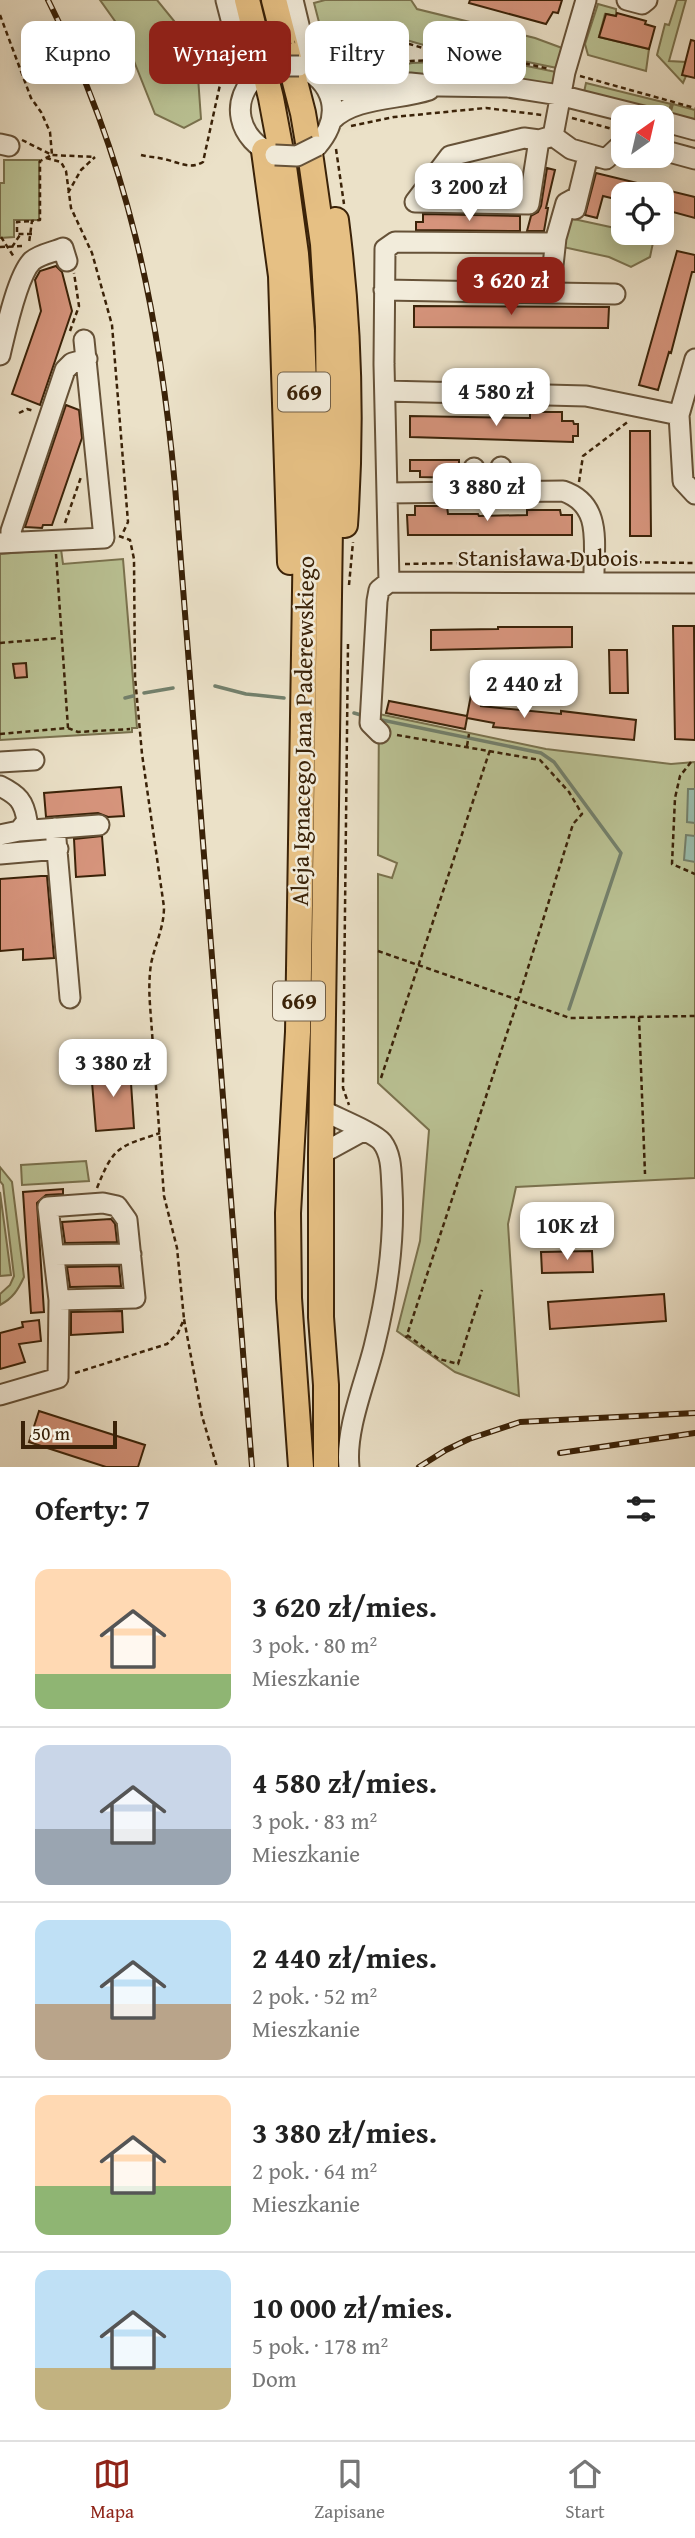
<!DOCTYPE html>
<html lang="pl">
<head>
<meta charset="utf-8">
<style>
  :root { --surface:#fff; --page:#f2f2f2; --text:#222; --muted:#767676; --line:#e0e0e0; --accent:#8f2418 }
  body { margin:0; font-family:"Gentium Book Plus",serif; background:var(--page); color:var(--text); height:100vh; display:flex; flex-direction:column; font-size:26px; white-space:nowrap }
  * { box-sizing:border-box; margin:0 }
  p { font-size:23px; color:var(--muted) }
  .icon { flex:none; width:38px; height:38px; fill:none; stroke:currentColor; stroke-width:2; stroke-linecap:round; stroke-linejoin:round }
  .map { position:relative; height:1467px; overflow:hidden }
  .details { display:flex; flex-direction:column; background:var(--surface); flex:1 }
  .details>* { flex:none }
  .guide { position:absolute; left:21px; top:21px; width:654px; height:63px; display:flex; gap:14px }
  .needle { width:46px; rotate:34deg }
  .fabs { position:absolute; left:611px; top:105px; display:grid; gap:14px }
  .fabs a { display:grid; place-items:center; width:63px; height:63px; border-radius:14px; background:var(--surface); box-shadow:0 4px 18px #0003; font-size:35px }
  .scale { position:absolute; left:21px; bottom:18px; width:96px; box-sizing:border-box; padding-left:7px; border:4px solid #3a2208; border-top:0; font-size:19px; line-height:24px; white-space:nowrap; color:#3a2208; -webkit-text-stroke:5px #f2ecdb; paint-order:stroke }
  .price { position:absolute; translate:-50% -60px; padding:0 16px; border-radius:14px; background:#fff; color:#222; font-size:23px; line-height:46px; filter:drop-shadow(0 2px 4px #0008) }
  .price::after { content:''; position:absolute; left:50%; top:42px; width:21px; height:16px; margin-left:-10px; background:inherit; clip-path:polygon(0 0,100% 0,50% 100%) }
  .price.selected { background:var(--accent); color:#fff }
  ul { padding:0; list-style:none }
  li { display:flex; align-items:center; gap:21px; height:175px; padding:0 35px }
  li+li { border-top:2px solid var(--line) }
  li span { display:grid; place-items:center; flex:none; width:196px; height:140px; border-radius:14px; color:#555 }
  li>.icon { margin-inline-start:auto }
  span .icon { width:84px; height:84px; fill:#fffc; stroke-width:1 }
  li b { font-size:30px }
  h2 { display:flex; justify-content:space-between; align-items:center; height:84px; padding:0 35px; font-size:30px }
  .tag { padding:0 24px; border-radius:14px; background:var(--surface); box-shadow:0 4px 18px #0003; font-size:24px; line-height:63px }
  .tag.selected { background:var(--accent); color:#fff }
  .tabs { display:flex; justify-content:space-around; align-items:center; height:98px; border-top:2px solid var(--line); background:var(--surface); font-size:19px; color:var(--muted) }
  .tabs a { display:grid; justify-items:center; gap:4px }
  .tabs .selected { color:var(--accent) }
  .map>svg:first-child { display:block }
</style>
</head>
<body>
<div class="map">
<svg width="695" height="1467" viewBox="0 0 695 1467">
  <rect width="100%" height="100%" fill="#ebe1c8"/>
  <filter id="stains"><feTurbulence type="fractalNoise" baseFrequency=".00286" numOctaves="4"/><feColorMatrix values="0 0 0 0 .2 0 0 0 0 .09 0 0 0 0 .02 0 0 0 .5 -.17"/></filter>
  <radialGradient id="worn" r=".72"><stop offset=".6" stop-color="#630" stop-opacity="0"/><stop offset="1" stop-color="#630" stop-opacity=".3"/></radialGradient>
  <path fill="#bac294" stroke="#7a724e" stroke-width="2" d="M100,0H157L179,27L198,77L201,119L184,128L155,114L122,31Z
    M325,0H411L417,9L535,38L562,48L557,68L518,60L462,56L354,25L324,28L320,26L314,3Z
    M677,0H686L669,61L686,62V76L683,83L657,55L665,24L669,25Z
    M598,4L616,9V16L605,14L599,37L649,49L646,71L588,55L585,44Z
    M459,61L517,64L556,72L554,83L548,85L456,76L411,77L354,85L351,77L354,75L412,63Z
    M586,83L671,104L668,114L584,92Z
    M673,104L695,110V121L670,115Z
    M4,160H39V220H14V237L0,238V183H4Z
    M569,218L615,228L616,221L623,223V233H655L650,257L631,267L609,257L563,247Z
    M61,549L63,564L123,559L137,728H132V732L0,740V554Z
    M379,714L546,749L671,764L695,762V1178L516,1187L508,1224L519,1396L455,1372L397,1331L420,1241L429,1130L378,1083V874L392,878L397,863L378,855Z
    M86,1161L89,1181L22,1185L21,1165Z
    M0,1167L12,1182L24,1277C18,1290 13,1298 0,1305V1294L10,1285L14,1276L3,1185L0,1181Z
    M0,1192L11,1275L0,1276Z"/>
  <path fill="#99beaf" stroke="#73806c" stroke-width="2" d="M688,789H695V823L687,822Z
    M686,835L695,836V862L684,860Z"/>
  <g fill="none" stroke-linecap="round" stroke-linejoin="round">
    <path stroke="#73806c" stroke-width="3.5" d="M215,686L246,694L284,698
      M144,693L173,688
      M125,698L133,696
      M354,713L361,715
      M377,719L541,753L554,762L621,853L569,1009"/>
  </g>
  <path fill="#d6947c" stroke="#3a2208" stroke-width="2" d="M470,0H562L558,13L553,12L546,24L469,3Z
    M617,13L646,21L645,24L655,27L649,49L599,37L606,14L616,16Z
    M691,40L695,41V78L682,75Z
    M547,168L555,170L546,208H548L544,231H527L531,216L538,212L541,206Z
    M596,173L695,197V218L662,209V194H623V201L603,196L597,218L585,215Z
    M485,174H520L519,192L444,190V185L485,186Z
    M423,214L520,216V231L416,230V222H423Z
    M677,251L695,255V272H692L671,353L669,352L658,390L639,385Z
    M56,266L62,272L72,311L40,405L12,394L41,311L35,280L40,271Z
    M414,306L609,307L608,328L414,327Z
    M66,405L79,410L82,438L52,525H43L42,528L25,527Z
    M530,412H562V421H573L574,424H578V436H573V442L410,437V416L530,418Z
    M630,431H650L651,536H630Z
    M410,460H459V478L420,477V471H410Z
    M415,506H447L448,514H478L479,516L527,515V510H560L561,515H572V535H408L407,515H415Z
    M673,626H694L695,740L675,739Z
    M498,627H572V647L431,650V630L498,629Z
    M609,650H627L628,693H610Z
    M26,663L27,677L15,678L13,664Z
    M471,695L483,697L481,706L561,714V711L636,720L634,740L493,727L494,723L467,718L465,729L386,713L389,701L467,716Z
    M121,787L124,816L108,817L98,813L46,817L44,793Z
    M102,836L105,875L76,877L74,839Z
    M41,876H47L54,958L23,960V949L0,951V879Z
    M130,1068L134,1128L96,1131L91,1070Z
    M63,1189V1194L46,1195L37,1203L44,1312L31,1313L23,1192Z
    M111,1219L115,1224L117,1242L65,1243L62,1222Z
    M592,1251L593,1272L542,1273L541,1252Z
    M119,1266L121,1286L70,1287L67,1267Z
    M664,1294L666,1321L550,1329L548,1302Z
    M122,1311L123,1332L71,1335V1312Z
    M39,1320L41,1341L19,1344L25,1362L0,1369V1333L23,1327L22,1322Z
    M39,1411L145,1445L138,1467H106L29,1442Z"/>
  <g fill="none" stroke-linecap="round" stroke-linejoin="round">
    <g stroke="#665238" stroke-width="23">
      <path id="minor" d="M226,0L248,85
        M293,0L310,71
        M586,0L565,72L553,136L571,149L606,159L623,143
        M627,0L642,4L647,0
        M299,66C335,82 343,116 317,146
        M260,73C227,99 238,141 275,155
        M321,80L333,89L346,91L410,83L440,86L508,87L559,95L647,117
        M332,120C354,97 399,100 429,90
        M662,121L695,130
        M539,140L529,204L415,202L450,156L524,138L539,140L553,136
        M0,144L9,146
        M662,150L695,159
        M575,209L588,156
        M555,243L395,242L385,249L384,364L389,582L695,583
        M384,290L615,294
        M550,293L556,238L566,203L577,197
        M0,355C5,334 17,276 32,261C40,254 54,252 63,248L67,261
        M695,359L679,415L683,481L695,494
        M385,391L586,396L679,415
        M474,468V491
        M501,491V467
        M388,493L563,491C604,505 593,546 594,582
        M11,542V531L65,370L72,363L87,359
        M0,543L104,538L84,340
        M380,733L370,723L377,601L379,590L389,582
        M0,762L34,760
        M0,786C18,795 24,801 27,821L19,831L0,835
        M55,828L70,998
        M19,831L99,825
        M0,854L58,849
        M322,1110C335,1117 375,1133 382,1142C392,1155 391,1173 392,1189C395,1243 387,1295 374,1347C365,1383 345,1430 349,1467
        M321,1154L363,1131
        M54,1255L131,1254
        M0,1395L58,1378L59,1300L48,1207L103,1203L117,1206L127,1220L135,1298L59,1300"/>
    </g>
    <g stroke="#3a2208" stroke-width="28">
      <path id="major" d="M247,0L271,98L284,167L296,254L302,331L307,465L298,1032L288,1213L289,1298L301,1467
        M274,0L303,113L311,160L323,244L328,326L330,526L321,1154V1317L326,1385V1467
        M264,151L281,276L290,562
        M336,220C349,321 352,423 345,525"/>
    </g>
    <path stroke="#3a2208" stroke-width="2.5" stroke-dasharray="5 3.5" stroke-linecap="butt" d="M0,15L31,98L41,112L50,132L52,155L40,161V220L32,221L29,243
      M318,34L332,29L354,28L461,59L518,62L550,69
      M320,43L342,75
      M343,74L411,61L458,59
      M580,76L695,108
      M572,118L616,130
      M351,126L394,117L486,108L542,115
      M22,140L52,155L95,157
      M336,149L344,204
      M141,155C148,157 156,157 164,159C178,162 190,170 203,162L225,62
      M46,158L61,162L66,171L71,208L92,253L112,325L128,522L122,535
      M68,193L81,170L95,157
      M32,234H17V222L32,221
      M1,237L14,257
      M0,247L25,246
      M12,247L20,235
      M70,331L79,306L74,273
      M19,413L27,409L34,411
      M579,482L583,456L629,421
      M65,523L81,477
      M119,536L130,540L134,559L135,677L142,754L164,907C164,928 155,944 151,964C149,978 149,991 150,1005L164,1196L177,1248L184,1319
      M611,562L695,563
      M405,564L580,561
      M349,585L353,542
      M0,643L59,638
      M348,644L343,1088L349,1105
      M68,728L78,732L130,729
      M0,734L68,728L56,554
      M397,735L540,760L569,792L582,814L573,824L518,1000L406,1338
      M467,746L469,734
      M691,762L680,776L675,798L672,864L695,874
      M378,951L570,1018L695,1016
      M639,1017L645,1174
      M381,1078L490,750
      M97,1188C114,1145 119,1147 160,1133
      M407,1335L439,1359L458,1364L482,1290
      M75,1373L167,1344L178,1333L184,1319L202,1416L217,1467"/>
    <use href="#minor" stroke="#f2ecdb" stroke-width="19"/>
    <use href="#major" stroke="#e6c084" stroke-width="24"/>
    <g stroke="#3a2208" stroke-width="6">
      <path id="rail" d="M48,0C128,159 159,311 175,486L252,1467
        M560,1453L695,1433
        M419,1467L446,1450L469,1439L520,1422L695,1413"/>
    </g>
    <use href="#rail" stroke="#f2ecdb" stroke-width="3.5" stroke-dasharray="10" stroke-linecap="butt"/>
    <g stroke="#665238" stroke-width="23" stroke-linecap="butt">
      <path id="minor-bridge" d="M260,73L276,66H299
        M275,155L297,156L317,146"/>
    </g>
    <path stroke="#3a2208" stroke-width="2.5" stroke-dasharray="5 3.5" stroke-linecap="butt" d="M253,51L295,42"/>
    <use href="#minor-bridge" stroke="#f2ecdb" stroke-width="19"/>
  </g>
  <g text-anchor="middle" stroke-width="5" stroke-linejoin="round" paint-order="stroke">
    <g fill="#f2ecdb" stroke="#715f47" stroke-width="2">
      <rect x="278" y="372.5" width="52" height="39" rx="5"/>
      <rect x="273" y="981.5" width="52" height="39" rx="5"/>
    </g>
    <g font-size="23" font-weight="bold" fill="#3a2208">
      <text x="304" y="400">669</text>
      <text x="299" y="1009">669</text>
    </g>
    <g font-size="24" fill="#3a2208" stroke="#f2ecdb">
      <text x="548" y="566">Stanisława Dubois</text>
      <text transform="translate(303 731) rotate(-89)" y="8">Aleja Ignacego Jana Paderewskiego</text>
    </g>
  </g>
  <rect width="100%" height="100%" filter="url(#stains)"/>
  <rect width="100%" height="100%" fill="url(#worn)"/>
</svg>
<div class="fabs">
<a><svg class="needle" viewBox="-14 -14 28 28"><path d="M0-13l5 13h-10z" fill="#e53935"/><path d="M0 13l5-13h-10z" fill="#767676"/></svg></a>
<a><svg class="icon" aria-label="locate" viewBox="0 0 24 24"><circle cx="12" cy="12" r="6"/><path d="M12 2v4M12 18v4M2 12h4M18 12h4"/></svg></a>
</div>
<div class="scale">50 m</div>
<b class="price" style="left:469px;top:223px">3 200 zł</b>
<b class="price selected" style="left:511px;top:317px">3 620 zł</b>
<b class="price" style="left:496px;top:428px">4 580 zł</b>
<b class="price" style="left:487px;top:523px">3 880 zł</b>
<b class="price" style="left:524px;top:720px">2 440 zł</b>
<b class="price" style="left:113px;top:1099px">3 380 zł</b>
<b class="price" style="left:567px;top:1262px">10K zł</b>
<div class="guide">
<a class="tag">Kupno</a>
<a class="tag selected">Wynajem</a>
<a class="tag">Filtry</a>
<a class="tag">Nowe</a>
</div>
</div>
<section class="details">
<h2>Oferty: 7<svg class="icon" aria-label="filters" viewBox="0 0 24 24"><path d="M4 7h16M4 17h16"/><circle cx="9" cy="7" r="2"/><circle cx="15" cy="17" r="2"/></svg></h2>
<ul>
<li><span style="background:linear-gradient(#ffd9b3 75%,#8fb573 0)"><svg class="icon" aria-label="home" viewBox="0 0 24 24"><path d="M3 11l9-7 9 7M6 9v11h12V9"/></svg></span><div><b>3 620 zł/mies.</b><p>3 pok. · 80 m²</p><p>Mieszkanie</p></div></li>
<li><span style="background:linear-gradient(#c9d6e8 60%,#9aa5b1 0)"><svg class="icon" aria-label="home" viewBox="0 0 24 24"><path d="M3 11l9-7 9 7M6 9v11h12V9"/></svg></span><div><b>4 580 zł/mies.</b><p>3 pok. · 83 m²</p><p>Mieszkanie</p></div></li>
<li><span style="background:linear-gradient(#bfe0f5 60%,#b9a48a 0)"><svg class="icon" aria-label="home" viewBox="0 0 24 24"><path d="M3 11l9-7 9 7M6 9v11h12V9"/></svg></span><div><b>2 440 zł/mies.</b><p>2 pok. · 52 m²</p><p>Mieszkanie</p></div></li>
<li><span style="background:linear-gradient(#ffd9b3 65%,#8fb573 0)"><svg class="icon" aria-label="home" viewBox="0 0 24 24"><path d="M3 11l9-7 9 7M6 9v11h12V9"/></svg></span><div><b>3 380 zł/mies.</b><p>2 pok. · 64 m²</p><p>Mieszkanie</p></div></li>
<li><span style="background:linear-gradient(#bfe0f5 70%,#c2b280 0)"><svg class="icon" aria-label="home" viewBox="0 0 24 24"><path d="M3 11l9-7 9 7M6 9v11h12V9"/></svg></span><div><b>10 000 zł/mies.</b><p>5 pok. · 178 m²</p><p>Dom</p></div></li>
</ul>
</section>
<nav class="tabs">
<a class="selected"><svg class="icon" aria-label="map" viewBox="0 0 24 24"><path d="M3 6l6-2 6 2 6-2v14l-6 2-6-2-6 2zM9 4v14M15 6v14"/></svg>Mapa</a>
<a><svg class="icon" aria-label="saved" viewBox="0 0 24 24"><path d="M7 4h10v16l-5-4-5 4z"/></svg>Zapisane</a>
<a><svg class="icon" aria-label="home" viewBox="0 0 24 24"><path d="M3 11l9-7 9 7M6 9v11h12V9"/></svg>Start</a>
</nav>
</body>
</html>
